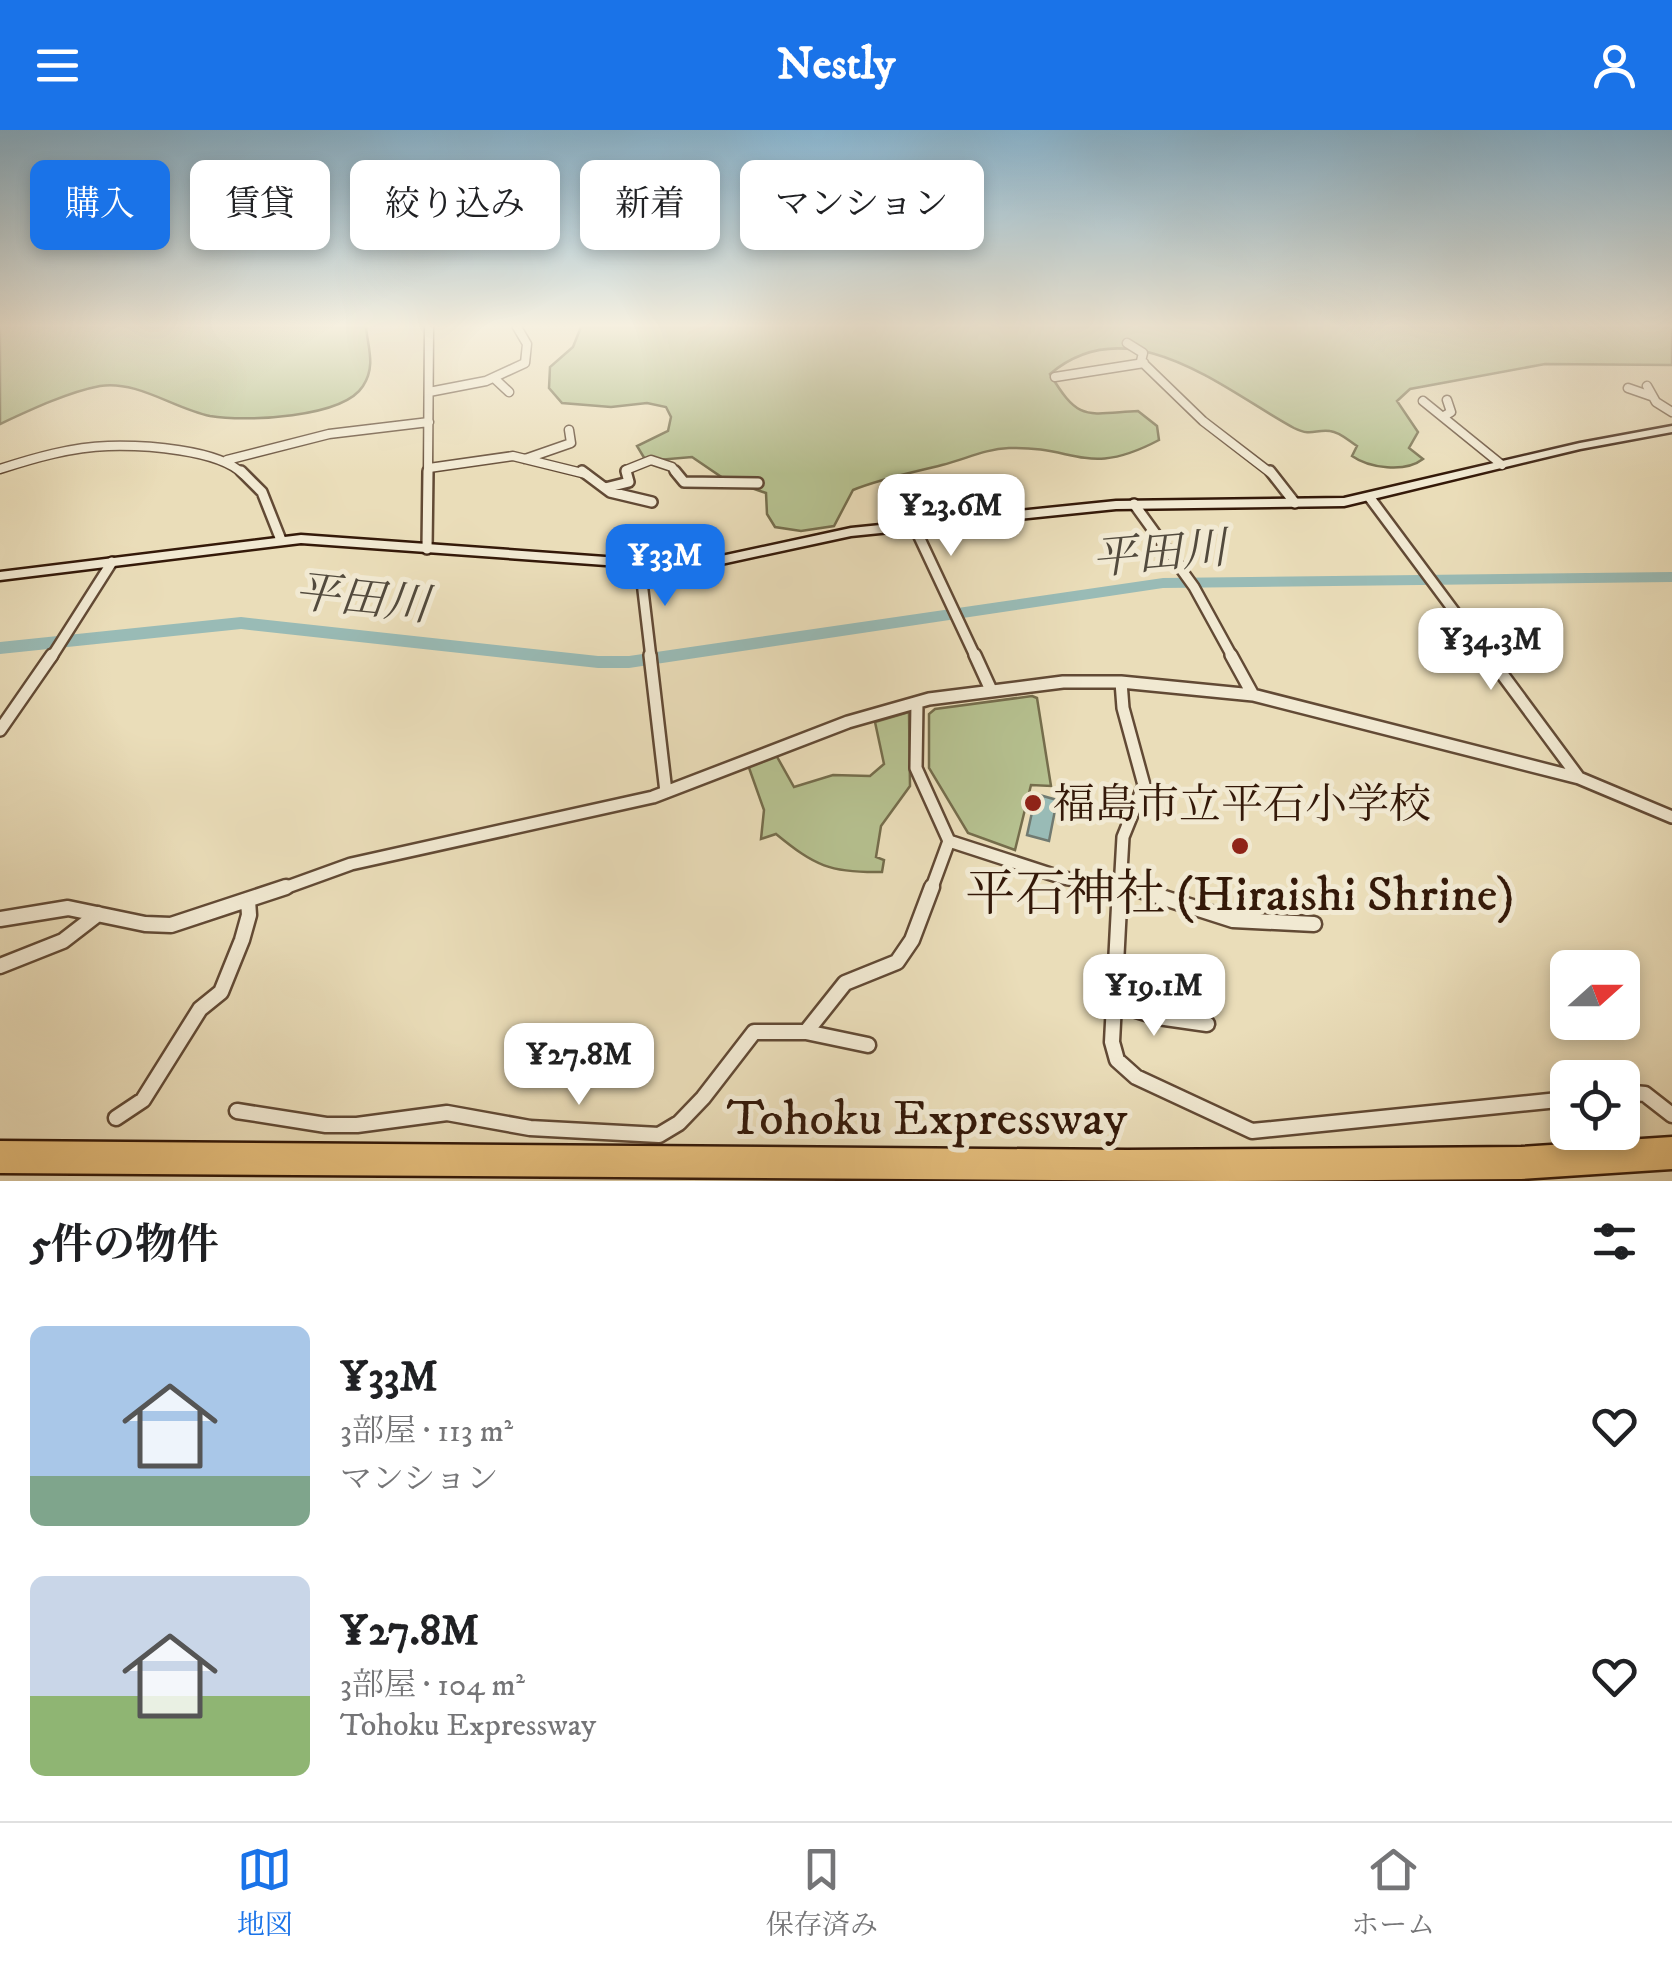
<!DOCTYPE html>
<html lang="ja">
<head>
<meta charset="utf-8">
<style>
  :root { --surface:#fff; --page:#f2f2f2; --text:#202124; --muted:#757577; --line:#e0e0e0; --accent:#1a73e8 }
  body { margin:0; font-family:"IM FELL DW Pica","Noto Serif JP",serif; background:var(--page); color:var(--text); height:100vh; display:flex; flex-direction:column; font-size:38px; white-space:nowrap }
  * { box-sizing:border-box; margin:0 }
  p { font-size:32px; color:var(--muted) }
  .icon { flex:none; width:55px; height:55px; fill:none; stroke:currentColor; stroke-width:2; stroke-linecap:round; stroke-linejoin:round }
  .map { position:relative; height:1051px; overflow:hidden }
  .side { display:flex; flex-direction:column; background:var(--surface); flex:1 }
  .side>* { flex:none }
  .top-card { position:absolute; left:30px; top:30px; width:1000px; height:90px; display:flex; gap:20px }
  .needle { width:65px; rotate:69deg }
  .controls { position:absolute; left:1550px; top:820px; display:grid; gap:20px }
  .controls a { display:grid; place-items:center; width:90px; height:90px; border-radius:15px; background:var(--surface); box-shadow:0 5px 15px #0003; font-size:50px }
  .price { position:absolute; translate:-50% -85px; padding:0 22px; border-radius:20px; background:#fff; color:#222; font-size:32px; line-height:65px; filter:drop-shadow(0 2px 5px #0008) }
  .price::after { content:''; position:absolute; left:50%; top:60px; width:30px; height:22px; margin-left:-15px; background:inherit; clip-path:polygon(0 0,100% 0,50% 100%) }
  .price.active { background:var(--accent); color:#fff }
  ul { padding:0; list-style:none }
  li { display:flex; align-items:center; gap:30px; height:250px; padding:0 30px }
  li span { display:grid; place-items:center; flex:none; width:280px; height:200px; border-radius:15px; color:#555 }
  li>.icon { margin-inline-start:auto }
  span .icon { width:120px; height:120px; fill:#fffc; stroke-width:1 }
  li b { font-size:42px }
  h2 { display:flex; justify-content:space-between; align-items:center; height:120px; padding:0 30px; font-size:42px }
  .tag { padding:0 35px; border-radius:15px; background:var(--surface); box-shadow:0 5px 15px #0003; font-size:35px; line-height:90px }
  .tag.active { background:var(--accent); color:#fff }
  header { display:flex; justify-content:space-between; align-items:center; height:130px; padding:0 30px; background:var(--accent); color:#fff; font-size:45px; font-weight:700 }
  .tabs { display:flex; justify-content:space-around; align-items:center; height:140px; border-top:2px solid var(--line); background:var(--surface); font-size:28px; color:var(--muted) }
  .tabs a { display:grid; justify-items:center; gap:5px }
  .tabs .active { color:var(--accent) }
  .map>svg:first-child { display:block }
</style>
</head>
<body>
<header><svg class="icon" aria-label="menu" viewBox="0 0 24 24"><path d="M4 6h16M4 12h16M4 18h16"/></svg>Nestly<svg class="icon" aria-label="person" viewBox="0 0 24 24"><circle cx="12" cy="8" r="4"/><path d="M4 21q1-7 8-7t8 7"/></svg></header>
<div class="map">
<svg width="1672" height="1051" viewBox="0 0 1672 1051">
  <rect width="100%" height="100%" fill="#eaddb9"/>
  <filter id="stains"><feTurbulence type="fractalNoise" baseFrequency=".002" numOctaves="4"/><feColorMatrix values="0 0 0 0 .2 0 0 0 0 .09 0 0 0 0 .02 0 0 0 .5 -.17"/></filter>
  <radialGradient id="worn" r=".72"><stop offset=".6" stop-color="#630" stop-opacity="0"/><stop offset="1" stop-color="#630" stop-opacity=".3"/></radialGradient>
  <path fill="#b6c190" stroke="#756d4c" stroke-width="2.5" d="M0,197H366C368,218 376,236 363,256C343,288 245,292 210,286C175,279 137,250 100,256C68,262 30,280 0,294Z
    M581,197H1672V235L1545,234L1410,259L1397,271L1418,302L1409,318L1423,329C1405,343 1369,338 1352,326L1357,316C1349,311 1340,302 1330,301C1315,299 1312,307 1294,298C1224,260 1130,176 1050,244C1079,292 1085,284 1138,281L1157,296L1159,310C1087,348 1077,316 1009,318C985,319 966,329 942,335C911,343 883,348 853,360L834,396L801,401L775,397L767,384L766,363L723,348L692,327L646,331L637,316L668,301L671,287L666,277L647,273L611,277L562,273L549,258L550,237L573,217Z
    M1032,566L1037,568L1051,656L1031,655L1015,720L968,703L929,638V584L935,579Z
    M909,582L910,656L881,696L876,727L884,730L882,742C830,743 815,736 776,704L761,709L764,680L748,635L776,625L794,657L833,645L870,646L884,634L875,592Z"/>
  <path fill="#99bbb6" stroke="#717a71" stroke-width="2.5" d="M1036,664L1057,670L1049,711L1027,705Z"/>
  <g fill="none" stroke-linecap="round" stroke-linejoin="round">
    <path fill="#99bbb6" fill-rule="evenodd" d="M1672,442V452L1163,458L629,538H598L241,499L0,524V512L241,487L598,526H629L1163,448Z"/>
    <g stroke="#624a35" stroke-width="11">
      <path id="street-far3" d="M1127,213L1143,223L1141,231L1203,291L1272,344
        M1055,247L1144,233
        M494,248L509,262
        M1647,256L1656,272L1672,282
        M1628,258L1651,266
        M429,262L486,251L525,233L527,214L517,197
        M1423,271L1502,335
        M1444,286L1451,282L1447,270
        M525,329L571,313L569,300
        M227,330L329,304L429,292
        M429,338L513,326L586,344
        M0,339C34,328 72,317 108,316C143,315 218,319 243,344
        M428,344L429,197
        M627,344L626,340L651,330L672,337L677,344"/>
    </g>
    <g stroke="#624a35" stroke-width="14">
      <path id="street-far2" d="M241,341L262,362L281,410
        M582,341L610,362L652,372
        M675,341L684,352L758,353
        M1270,341L1295,373
        M605,358L629,352L626,341
        M1370,368L1489,528
        M1134,374L1194,457L1233,528
        M914,396L976,528
        M427,419L428,341
        M640,435L651,528
        M51,528L112,432"/>
    </g>
    <g stroke="#624a35" stroke-width="16">
      <path id="street-far1" d="M650,525L666,662
        M975,525L991,560
        M1231,525L1253,565
        M1488,525L1579,648
        M917,573L916,638L949,711L1063,748L1120,757
        M0,600L52,525
        M1121,754L1137,760
        M279,760L351,734L653,667L848,592L929,569L1063,552H1121L1253,565L1579,648L1672,687
        M931,760L949,711
        M1120,760L1123,707L1144,655L1123,578L1121,552"/>
    </g>
    <g stroke="#624a35" stroke-width="19">
      <path id="street" d="M1120,757L1112,912L1117,930L1136,947L1252,1001L1568,969
        M1130,757L1233,790L1314,794
        M0,789L68,778L145,794L171,795L286,757
        M0,836L63,811L98,784
        M1114,873L1158,887L1207,894
        M806,902L845,853L897,832L912,810L932,757
        M1622,962L1645,964L1672,985
        M237,981L326,995H357L447,983L530,998L659,1005L679,993L703,968L754,902H806L868,915
        M116,988L143,970L200,879L221,862L242,810L249,785L248,770"/>
    </g>
    <g stroke="#341909" stroke-width="5">
      <path id="secondary" d="M1672,296V302L1580,319L1344,376L1116,379L851,406L689,441L301,413L0,450V442L301,405L689,433L851,398L1116,371L1344,368L1580,313Z"/>
    </g>
    <g stroke="#341909" stroke-width="5">
      <path id="highway" d="M1672,1007V1039L1521,1049L1222,1051L0,1043V1011L1127,1020L1521,1017Z"/>
    </g>
    <use href="#street-far3" stroke="#f1e9d2" stroke-width="8"/>
    <use href="#street-far2" stroke="#f1e9d2" stroke-width="9"/>
    <use href="#street-far1" stroke="#f1e9d2" stroke-width="11"/>
    <use href="#street" stroke="#f1e9d2" stroke-width="14"/>
    <use href="#secondary" fill="#f1e9d2" fill-rule="evenodd"/>
    <use href="#highway" fill="#e5be7c" fill-rule="evenodd"/>
  </g>
  <linearGradient id="sky" x2="0" y2="1"><stop stop-color="#88b7d4"/><stop offset="0.57" stop-color="#f6f0e0"/><stop offset="1" stop-color="#f6f0e0" stop-opacity="0"/></linearGradient>
  <rect width="1672" height="344" fill="url(#sky)"/>
  <g fill="#8f2418" stroke="#f1e9d2" stroke-width="4">
    <circle cx="1033" cy="673" r="10"/>
    <circle cx="1240" cy="716" r="10"/>
  </g>
  <g text-anchor="middle" stroke-width="10" stroke-linejoin="round" paint-order="stroke">
    <g font-size="42" fill="#341909" stroke="#f1e9d2" text-anchor="start">
      <text x="1053" y="688">福島市立平石小学校</text>
    </g>
    <g font-size="45" font-style="italic" fill="#524a3d" stroke="#f1e9d2">
      <text transform="translate(1159 422) rotate(-5)" y="16">平田川</text>
      <text transform="translate(362 467) rotate(6)" y="16">平田川</text>
    </g>
    <g font-size="50" fill="#341909" stroke="#f1e9d2">
      <text x="1240" y="780">平石神社 (Hiraishi Shrine)</text>
    </g>
    <g font-size="50" fill="#341909" stroke="#f1e9d2">
      <text x="927" y="1004">Tohoku Expressway</text>
    </g>
  </g>
  <rect width="100%" height="100%" filter="url(#stains)"/>
  <rect width="100%" height="100%" fill="url(#worn)"/>
</svg>
<div class="controls">
<a><svg class="needle" viewBox="-14 -14 28 28"><path d="M0-13l5 13h-10z" fill="#e53935"/><path d="M0 13l5-13h-10z" fill="#757577"/></svg></a>
<a><svg class="icon" aria-label="locate" viewBox="0 0 24 24"><circle cx="12" cy="12" r="6"/><path d="M12 2v4M12 18v4M2 12h4M18 12h4"/></svg></a>
</div>
<b class="price" style="left:951px;top:429px">¥23.6M</b>
<b class="price active" style="left:665px;top:479px">¥33M</b>
<b class="price" style="left:1491px;top:563px">¥34.3M</b>
<b class="price" style="left:1154px;top:909px">¥19.1M</b>
<b class="price" style="left:579px;top:978px">¥27.8M</b>
<div class="top-card">
<a class="tag active">購入</a>
<a class="tag">賃貸</a>
<a class="tag">絞り込み</a>
<a class="tag">新着</a>
<a class="tag">マンション</a>
</div>
</div>
<section class="side">
<h2>5件の物件<svg class="icon" aria-label="filters" viewBox="0 0 24 24"><path d="M4 7h16M4 17h16"/><circle cx="9" cy="7" r="2"/><circle cx="15" cy="17" r="2"/></svg></h2>
<ul>
<li><span style="background:linear-gradient(#a9c7e8 75%,#7fa58c 0)"><svg class="icon" aria-label="home" viewBox="0 0 24 24"><path d="M3 11l9-7 9 7M6 9v11h12V9"/></svg></span><div><b>¥33M</b><p>3部屋 · 113 m²</p><p>マンション</p></div><svg class="icon" aria-label="heart" viewBox="0 0 24 24"><path d="M12 20l-8-8c-3-5 5-10 8-4 3-6 11-1 8 4z"/></svg></li>
<li><span style="background:linear-gradient(#c9d6e8 60%,#8fb573 0)"><svg class="icon" aria-label="home" viewBox="0 0 24 24"><path d="M3 11l9-7 9 7M6 9v11h12V9"/></svg></span><div><b>¥27.8M</b><p>3部屋 · 104 m²</p><p>Tohoku Expressway</p></div><svg class="icon" aria-label="heart" viewBox="0 0 24 24"><path d="M12 20l-8-8c-3-5 5-10 8-4 3-6 11-1 8 4z"/></svg></li>
</ul>
</section>
<nav class="tabs">
<a class="active"><svg class="icon" aria-label="map" viewBox="0 0 24 24"><path d="M3 6l6-2 6 2 6-2v14l-6 2-6-2-6 2zM9 4v14M15 6v14"/></svg>地図</a>
<a><svg class="icon" aria-label="saved" viewBox="0 0 24 24"><path d="M7 4h10v16l-5-4-5 4z"/></svg>保存済み</a>
<a><svg class="icon" aria-label="home" viewBox="0 0 24 24"><path d="M3 11l9-7 9 7M6 9v11h12V9"/></svg>ホーム</a>
</nav>
</body>
</html>
